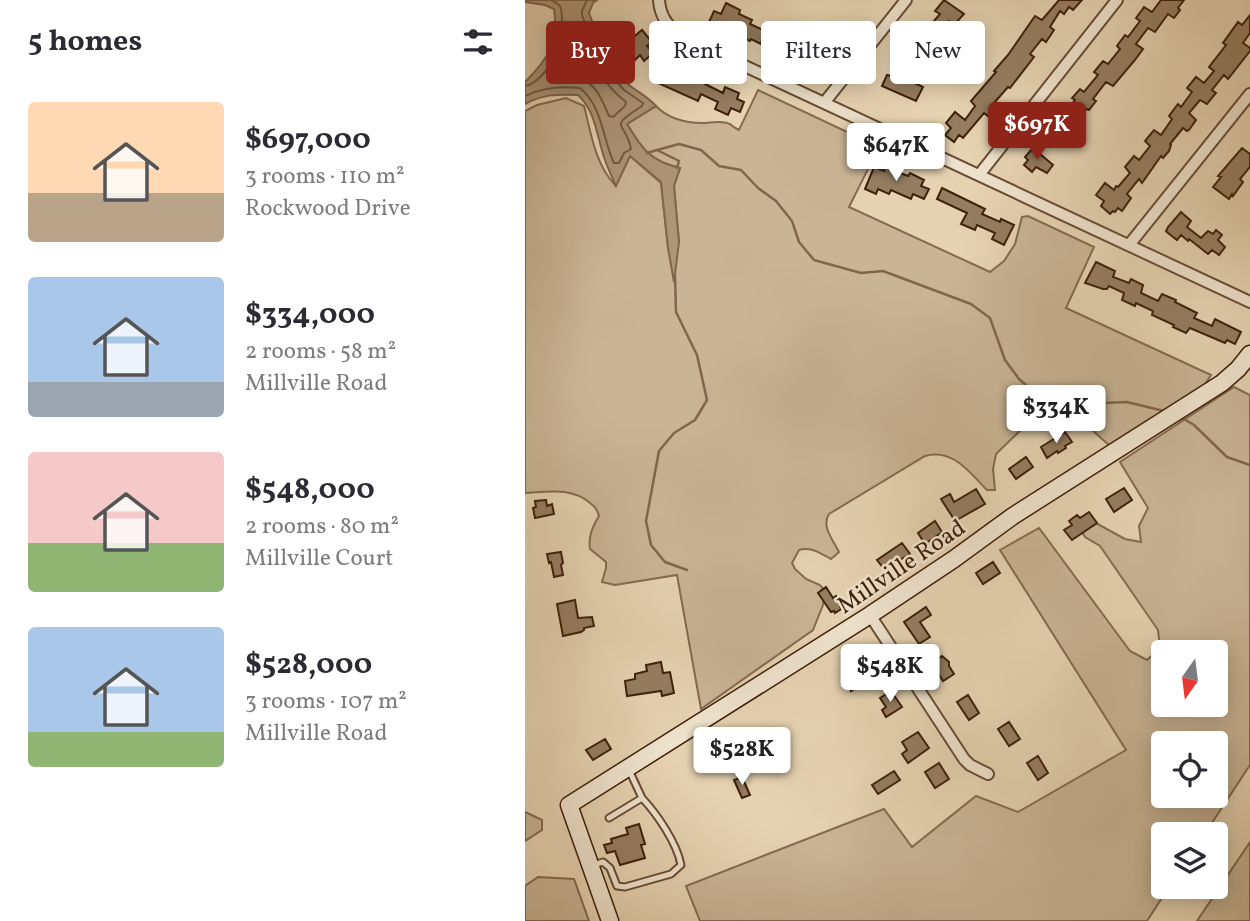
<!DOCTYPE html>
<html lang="en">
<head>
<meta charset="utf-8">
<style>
  :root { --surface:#fff; --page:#f7f7f7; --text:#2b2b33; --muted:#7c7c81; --accent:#8f2418 }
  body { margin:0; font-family:Vollkorn,serif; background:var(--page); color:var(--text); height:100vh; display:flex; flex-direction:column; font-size:26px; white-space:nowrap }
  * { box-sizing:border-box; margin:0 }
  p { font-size:23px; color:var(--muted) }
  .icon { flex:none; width:38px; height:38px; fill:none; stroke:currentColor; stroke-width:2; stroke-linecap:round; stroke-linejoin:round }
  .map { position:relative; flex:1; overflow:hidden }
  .details { display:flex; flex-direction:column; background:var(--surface); width:525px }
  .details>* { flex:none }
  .banner { position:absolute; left:21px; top:21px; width:598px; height:63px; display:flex; gap:14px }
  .needle { width:46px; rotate:194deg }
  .controls { position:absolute; left:626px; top:640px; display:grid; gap:14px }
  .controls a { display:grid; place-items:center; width:77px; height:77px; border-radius:7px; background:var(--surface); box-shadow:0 4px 18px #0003; font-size:35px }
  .price { position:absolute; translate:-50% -60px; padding:0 16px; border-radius:7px; background:#fff; color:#222; font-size:23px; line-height:46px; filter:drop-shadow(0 2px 4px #0008) }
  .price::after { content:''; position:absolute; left:50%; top:42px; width:21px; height:16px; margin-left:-10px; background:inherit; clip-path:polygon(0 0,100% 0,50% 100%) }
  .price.on { background:var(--accent); color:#fff }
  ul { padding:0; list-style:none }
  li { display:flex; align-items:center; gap:21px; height:175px; padding:0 28px }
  li span { display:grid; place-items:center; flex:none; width:196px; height:140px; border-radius:7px; color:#555 }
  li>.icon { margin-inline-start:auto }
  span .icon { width:84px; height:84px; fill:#fffc; stroke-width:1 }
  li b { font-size:30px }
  h2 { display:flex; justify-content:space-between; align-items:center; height:84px; padding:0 28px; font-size:30px }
  .pill { padding:0 24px; border-radius:7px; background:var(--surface); box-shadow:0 4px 18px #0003; font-size:24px; line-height:63px }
  .pill.on { background:var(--accent); color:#fff }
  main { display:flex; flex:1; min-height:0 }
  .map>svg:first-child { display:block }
</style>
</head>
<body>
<main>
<section class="details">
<h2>5 homes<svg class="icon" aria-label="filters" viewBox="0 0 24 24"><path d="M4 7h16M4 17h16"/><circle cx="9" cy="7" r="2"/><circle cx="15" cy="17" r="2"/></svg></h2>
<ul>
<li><span style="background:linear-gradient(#ffd9b3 65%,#b9a48a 0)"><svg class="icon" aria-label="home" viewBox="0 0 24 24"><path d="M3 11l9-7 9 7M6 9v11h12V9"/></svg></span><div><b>$697,000</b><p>3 rooms · 110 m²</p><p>Rockwood Drive</p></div></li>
<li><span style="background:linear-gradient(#a9c7e8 75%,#9aa5b1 0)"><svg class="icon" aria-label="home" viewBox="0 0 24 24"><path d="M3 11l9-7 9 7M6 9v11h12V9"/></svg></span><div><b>$334,000</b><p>2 rooms · 58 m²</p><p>Millville Road</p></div></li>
<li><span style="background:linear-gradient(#f6c9c9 65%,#8fb573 0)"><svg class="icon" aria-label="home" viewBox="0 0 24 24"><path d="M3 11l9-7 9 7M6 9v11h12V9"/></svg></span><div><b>$548,000</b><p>2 rooms · 80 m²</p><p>Millville Court</p></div></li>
<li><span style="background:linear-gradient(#a9c7e8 75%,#8fb573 0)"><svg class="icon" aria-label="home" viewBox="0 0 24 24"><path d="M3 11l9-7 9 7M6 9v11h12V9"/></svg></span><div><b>$528,000</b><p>3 rooms · 107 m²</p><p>Millville Road</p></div></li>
</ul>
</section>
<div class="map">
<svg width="725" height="921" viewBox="0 0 725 921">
  <rect width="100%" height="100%" fill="#e5d2b1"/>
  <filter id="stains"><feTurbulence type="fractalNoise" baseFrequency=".00286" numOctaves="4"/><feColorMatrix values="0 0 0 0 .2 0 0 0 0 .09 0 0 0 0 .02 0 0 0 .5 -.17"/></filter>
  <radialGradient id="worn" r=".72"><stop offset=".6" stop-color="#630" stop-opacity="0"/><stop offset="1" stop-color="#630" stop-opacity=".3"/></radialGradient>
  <path fill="#c9b495" stroke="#846a50" stroke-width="2" fill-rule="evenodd" d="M233,90L354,147L324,207L465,272L479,261L490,244L497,217L503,216L569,247L541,308L686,375L677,389L585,446L567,430L530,422L501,425L471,454L468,469L470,490H462C445,473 428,448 400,456L304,514C296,526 308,540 314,552L306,559C296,554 286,546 274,550L267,563L270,569L281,579L295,585L300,591L298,605L288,630L176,709L152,575L90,585L77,582L81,568V562L65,549C63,536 68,526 74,516C72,509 70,507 65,503C46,487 23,492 0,493V111L12,105L41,98L59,106C66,133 70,164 90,185L105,156L136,183L143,248L154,242L149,186L155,168C125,161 117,149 102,124L131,106C142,118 160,123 177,123C186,123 196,120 205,124C206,125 212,129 214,130Z
    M709,387L725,395V765L679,835H639V887H644L622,921H175L161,886L359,809L387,847L451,796L493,812L601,750L475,550L514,528L605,651L622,660L635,648L633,630L575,546L560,537L552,523L569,522L600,539L616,542L614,526L623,508L595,462ZM639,653H691V705H639ZM639,744H691V796H639Z
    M0,812L17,820V830L0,841Z
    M725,842V921H672Z
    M13,877L49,879L64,921H0V886Z"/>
  <path fill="#ad9578" stroke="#81664c" stroke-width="2" d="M0,0H72L68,3L64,13C73,37 83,69 104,85C114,93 122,96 131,106L102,124C117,149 125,161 155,168L149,186L154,242L149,282L143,248L136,182L105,156L91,186C87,177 83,169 80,160C72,138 71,111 53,95C31,94 19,94 0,104V82C23,59 34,43 29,9L20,5L0,2Z"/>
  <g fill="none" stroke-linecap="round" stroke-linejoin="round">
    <path stroke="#765a41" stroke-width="2" d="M47,24L52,25C62,55 76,83 101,102L100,106L88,117L84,116C78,103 72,84 56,79C49,77 40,79 32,79L29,77L30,74L42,54L45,26Z
      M0,86C12,85 29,62 34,51C36,43 39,14 35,6C33,3 29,2 26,0
      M0,96C18,87 36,86 55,88C78,107 77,138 89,163H94L99,153L106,149C101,121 81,129 117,106L118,103L99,90L83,72L64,35L57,15V11L62,0"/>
    <path stroke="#81664c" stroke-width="2.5" d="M132,150L154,144L176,150L194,166L216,170L233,188L251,201L267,221L274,242L289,260L336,273L358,271L446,304L465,318L480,360L494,379L511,394L533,401L555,404L602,402L639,411
      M122,153L132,150L154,161L152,168
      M150,275L151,312L172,355L182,400L170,420L149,433L134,451L121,521L126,545L140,562L162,570
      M654,416L669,425L702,457L725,465"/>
  </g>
  <path fill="#957d61" stroke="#3f200a" stroke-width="2" d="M419,0L439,14L429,25L424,21L418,28L415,26L404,41L409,46L400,57L382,41L391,31L395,34L399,28H403L415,14L410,11Z
    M534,0H557L548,10L544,7L539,14L535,11L525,27L529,30L521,42L517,39L505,54L509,57L485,88L483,87L469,103L473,105L465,115L463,116L459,113L438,138L434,135L429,142L420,135L426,128L421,123L430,112L440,120L450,106L446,101L471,72L469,71L483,55L510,16L517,20Z
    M636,0H659L653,8L655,10L649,18L643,14L630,32L623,28L611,44L618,49L610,60L588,86L581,82L568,99L571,101L564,110L561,109L557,114L546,105L550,100L547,98L555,89L559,92L573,75L569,72L578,61L583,64L595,49L592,46L600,35L603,37L615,21L611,18L617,10L619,7L627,12Z
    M201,3L215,10L214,14L227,20L225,24L251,36V34L261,38L263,32L288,42L289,40L307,47L304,54L309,57L305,67L295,63L292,70L253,54L255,48L237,40L236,44L226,39L225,41L184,22L189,11L196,14Z
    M725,15V33L718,43L725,48V51L703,79L699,75L687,90L691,93L682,104L675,100L664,113L671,120L664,130L662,131L658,128L645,144L646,145L644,151L638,158L636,156L617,183L614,179L602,194L606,198L597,211L593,208L590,212L588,211L585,214L576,206L579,201L571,195L580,183L589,190L591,186L593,187L605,173L600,167L609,156L614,160L625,146L620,141L629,130L636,135L647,119L644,116L653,104L656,107L667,92L662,88L671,77L679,83L689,71L684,67L701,45L698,43L713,22L717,25Z
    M117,30L127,42L122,46L128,53L119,61L115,55L110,60L99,45Z
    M135,62L144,66L146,62L183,79L180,84L198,93L200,87L214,93L212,99L219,102L215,112L206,108L203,115L190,109L193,102L176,94L173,101L133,83L136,75L130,72Z
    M379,72L387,76L385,81L398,87L391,101L357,86L362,75L366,76L368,73L376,77Z
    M534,115L549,127L541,138L540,136L536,141L525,132L528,127L526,125Z
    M508,148L528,165L522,173L511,167L507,172L499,165L503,160L500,157Z
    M717,148L725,154V167L715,179L718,182L708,196L707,194L704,199L688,187L696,177L693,176Z
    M361,164L369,167L367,170L383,176L385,173L399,180L396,186L404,189L399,199L388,194L386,199L366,190L364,194L353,189L351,194L340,189L349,167L359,171Z
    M417,188L460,209L457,214L475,222L476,219L489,225L479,245L467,239L470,233L452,225L450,230L436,224L442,213L412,199Z
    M656,212L666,221L662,227L676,238L683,231L688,234L691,230L697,235L693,240L700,247L694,255L687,250L683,254L664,239L663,241L656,235L652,240L643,233L641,231L643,227Z
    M571,262L590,271L588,277L604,283L606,279L618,285L616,293L633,301L637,294L651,300L650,302L672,313L669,318L687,326L690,319L716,332L710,344L702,340L700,343L665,328L661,333L648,327L649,325L627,315L628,311L611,303L610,306L597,300L599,293L584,286L582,289H578L560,283Z
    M540,432L547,442L540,446L541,448L533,453L532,451L522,458L516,447Z
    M501,457L508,467L491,479L484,469Z
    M599,488L607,500L589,512L581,499Z
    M451,489L460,504L430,521L416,499L425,494L429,502Z
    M21,500L22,506L27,504L29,514L10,518L8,508L11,507L10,501Z
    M564,512L572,523L547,540L539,530L547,525L544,521L552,515L555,518Z
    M410,521L417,532L400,544L393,533Z
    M377,543L385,554L359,569L352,560Z
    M36,552L38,563L36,565L38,575L29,577L26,562L24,563L22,554Z
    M468,562L475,573L458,584L451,573Z
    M301,587L308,598L311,596L317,605L315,606L316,609L310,613L309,611L306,612L293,593Z
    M50,600L53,618L67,617L69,626L59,628V630L56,632L38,636L32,604Z
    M401,607L406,615L395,622L405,637L394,644L379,622Z
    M343,654L357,675L339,686L338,684L326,691L325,677L336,668L332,661Z
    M417,656L424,662V666L429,674L418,681L407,663Z
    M136,662L138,673L145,672L149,693L137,696L136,691L102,696L100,681L110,679V674L122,671L121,665Z
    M366,691L377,707L361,717L357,710L361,707L355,698Z
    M443,695L454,713L444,720L432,702Z
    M484,722L495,739L484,746L473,729Z
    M393,732L404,748L383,763L377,754L382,750L377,742Z
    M80,739L86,749L68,760L61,750Z
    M513,756L523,773L513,780L502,763Z
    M414,763L424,779L410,788L400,772Z
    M369,771L375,780L353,794L347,785Z
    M217,777L225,795L217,798L209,780Z
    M114,824L120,844L116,845L120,858L95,865L90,851L82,853L79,845L87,843L86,839L103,834L101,828Z"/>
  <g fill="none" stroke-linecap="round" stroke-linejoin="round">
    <g stroke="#684c34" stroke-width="9">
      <path id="lane" d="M104,770L117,798
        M68,865L78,862L85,868L92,886L100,887L146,874L156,865C152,843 132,814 117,798L84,818"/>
    </g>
    <g stroke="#684c34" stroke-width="14">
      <path id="street" d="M134,0C135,17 145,30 160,38L725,302
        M299,103L381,0
        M454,175L592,0
        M604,245L725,94
        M345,615L439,759L445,765L463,774"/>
    </g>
    <g stroke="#3f200a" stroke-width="19">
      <path id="secondary" d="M85,921L44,805L345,615L429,559L488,516L697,383L713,369L725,354"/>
    </g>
    <use href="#lane" stroke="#eee2cc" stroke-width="5"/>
    <use href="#street" stroke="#eee2cc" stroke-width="10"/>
    <use href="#secondary" stroke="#eee2cc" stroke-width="16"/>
  </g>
  <g text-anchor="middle" stroke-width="5" stroke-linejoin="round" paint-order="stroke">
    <g font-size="24" fill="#3f200a" stroke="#eee2cc">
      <text transform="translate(376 566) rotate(-34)" y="8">Millville Road</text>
    </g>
  </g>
  <rect width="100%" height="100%" filter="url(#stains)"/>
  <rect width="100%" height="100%" fill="url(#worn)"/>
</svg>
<div class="controls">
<a><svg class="needle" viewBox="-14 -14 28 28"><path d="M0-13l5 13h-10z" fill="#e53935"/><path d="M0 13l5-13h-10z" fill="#7c7c81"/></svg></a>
<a><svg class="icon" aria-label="locate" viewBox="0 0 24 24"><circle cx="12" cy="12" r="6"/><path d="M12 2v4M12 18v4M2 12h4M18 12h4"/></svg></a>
<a><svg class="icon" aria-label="layers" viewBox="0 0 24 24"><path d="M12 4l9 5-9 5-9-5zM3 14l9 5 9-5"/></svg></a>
</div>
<b class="price on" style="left:512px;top:162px">$697K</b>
<b class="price" style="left:371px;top:183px">$647K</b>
<b class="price" style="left:531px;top:445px">$334K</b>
<b class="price" style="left:365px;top:704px">$548K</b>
<b class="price" style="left:217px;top:787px">$528K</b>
<div class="banner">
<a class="pill on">Buy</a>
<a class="pill">Rent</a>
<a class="pill">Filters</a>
<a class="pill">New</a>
</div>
</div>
</main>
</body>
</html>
